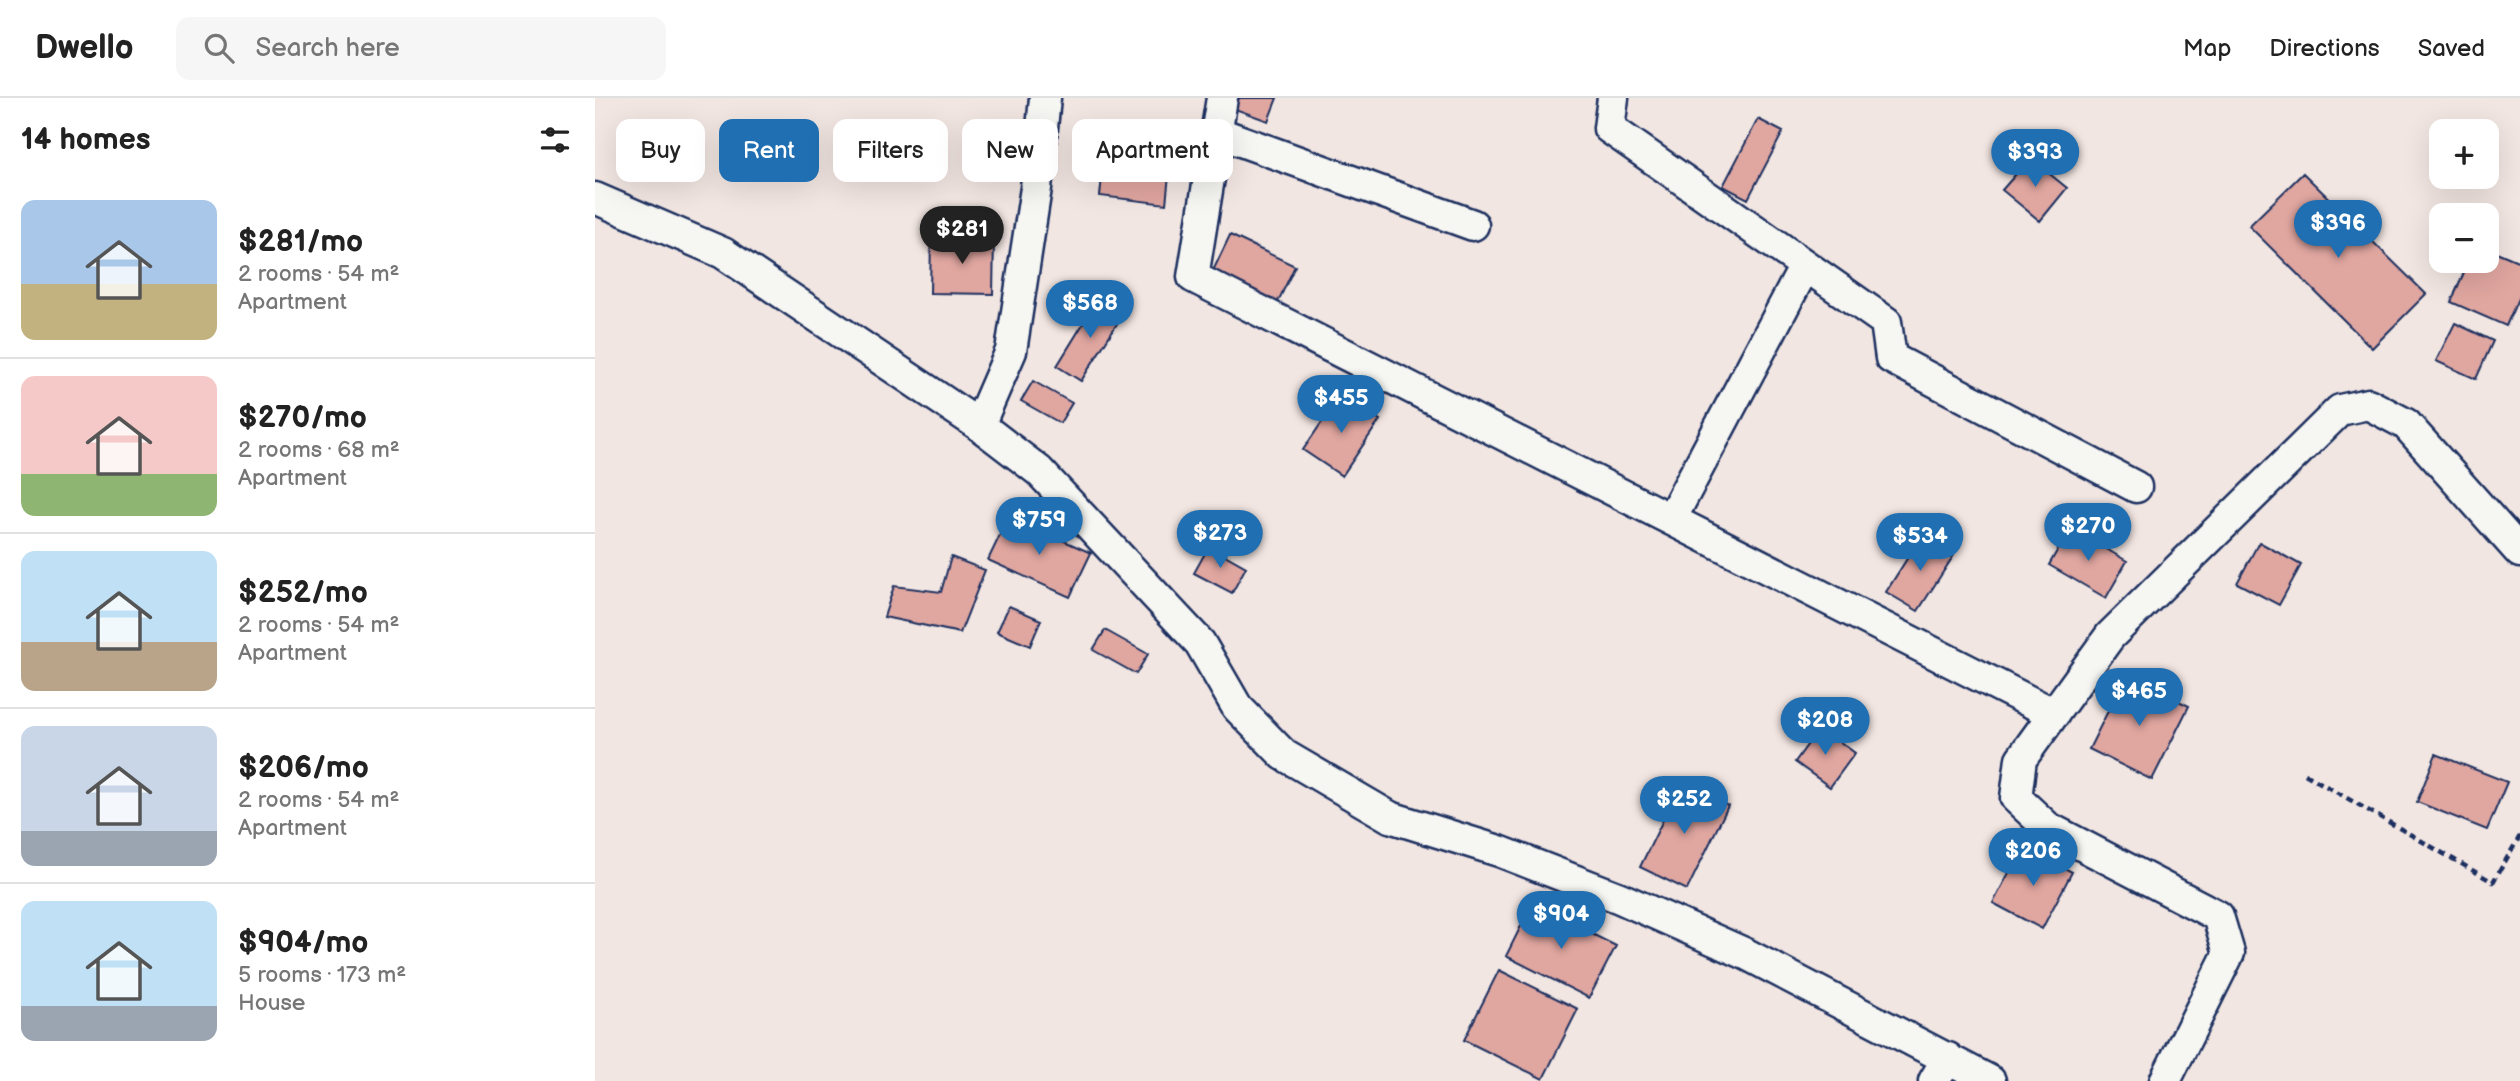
<!DOCTYPE html>
<html lang="en">
<head>
<meta charset="utf-8">
<style>
  :root { --surface:#fff; --page:#f6f6f6; --text:#222; --muted:#767676; --line:#e0e0e0; --accent:#1f6fb2 }
  body { margin:0; font-family:"Balsamiq Sans",sans-serif; background:var(--page); color:var(--text); height:100vh; display:flex; flex-direction:column; font-size:26px; white-space:nowrap }
  * { box-sizing:border-box; margin:0 }
  p { font-size:23px; color:var(--muted) }
  .icon { flex:none; width:38px; height:38px; fill:none; stroke:currentColor; stroke-width:2; stroke-linecap:round; stroke-linejoin:round }
  .map { position:relative; flex:1; overflow:hidden }
  .drawer { display:flex; flex-direction:column; background:var(--surface); width:595px }
  .drawer>* { flex:none }
  .banner { position:absolute; left:21px; top:21px; width:665px; height:63px; display:flex; gap:14px }
  .fabs { position:absolute; left:1834px; top:21px; display:grid; gap:14px }
  .fabs a { display:grid; place-items:center; width:70px; height:70px; border-radius:14px; background:var(--surface); box-shadow:0 7px 28px #0002; font-size:35px }
  .price { position:absolute; translate:-50% -60px; padding:0 16px; border-radius:24px; background:var(--accent); color:#fff; font-size:23px; line-height:46px; filter:drop-shadow(0 2px 4px #0008) }
  .price::after { content:''; position:absolute; left:50%; top:42px; width:21px; height:16px; margin-left:-10px; background:inherit; clip-path:polygon(0 0,100% 0,50% 100%) }
  .price.on { background:#222; color:#fff }
  ul { padding:0; list-style:none }
  li { display:flex; align-items:center; gap:21px; height:175px; padding:0 21px }
  li+li { border-top:2px solid var(--line) }
  li span { display:grid; place-items:center; flex:none; width:196px; height:140px; border-radius:14px; color:#555 }
  li>.icon { margin-inline-start:auto }
  span .icon { width:84px; height:84px; fill:#fffc; stroke-width:1 }
  li b { font-size:30px }
  h2 { display:flex; justify-content:space-between; align-items:center; height:84px; padding:0 21px; font-size:30px }
  .tag { padding:0 24px; border-radius:14px; background:var(--surface); box-shadow:0 7px 28px #0002; font-size:24px; line-height:63px }
  .tag.on { background:var(--accent); color:#fff }
  header { display:flex; align-items:center; gap:42px; box-sizing:border-box; height:98px; padding:0 35px; background:var(--surface); border-bottom:2px solid var(--line) }
  header strong { font-size:33px }
  nav { display:flex; gap:38px; margin-inline-start:auto; font-size:24px }
  .search { width:490px; height:63px; background:var(--page); display:flex; align-items:center; gap:18px; box-sizing:border-box; padding:0 24px; border-radius:14px; color:var(--muted); font-size:26px }
  main { display:flex; flex:1; min-height:0 }
  .map>svg:first-child { display:block }
</style>
</head>
<body>
<header>
<strong>Dwello</strong>
<div class="search"><svg class="icon" aria-label="search" viewBox="0 0 24 24"><circle cx="10" cy="10" r="6"/><path d="M15 15l6 6"/></svg>Search here</div>
<nav><a>Map</a><a>Directions</a><a>Saved</a></nav>
</header>
<main>
<section class="drawer">
<h2>14 homes<svg class="icon" aria-label="filters" viewBox="0 0 24 24"><path d="M4 7h16M4 17h16"/><circle cx="9" cy="7" r="2"/><circle cx="15" cy="17" r="2"/></svg></h2>
<ul>
<li><span style="background:linear-gradient(#a9c7e8 60%,#c2b280 0)"><svg class="icon" aria-label="home" viewBox="0 0 24 24"><path d="M3 11l9-7 9 7M6 9v11h12V9"/></svg></span><div><b>$281/mo</b><p>2 rooms · 54 m²</p><p>Apartment</p></div></li>
<li><span style="background:linear-gradient(#f6c9c9 70%,#8fb573 0)"><svg class="icon" aria-label="home" viewBox="0 0 24 24"><path d="M3 11l9-7 9 7M6 9v11h12V9"/></svg></span><div><b>$270/mo</b><p>2 rooms · 68 m²</p><p>Apartment</p></div></li>
<li><span style="background:linear-gradient(#bfe0f5 65%,#b9a48a 0)"><svg class="icon" aria-label="home" viewBox="0 0 24 24"><path d="M3 11l9-7 9 7M6 9v11h12V9"/></svg></span><div><b>$252/mo</b><p>2 rooms · 54 m²</p><p>Apartment</p></div></li>
<li><span style="background:linear-gradient(#c9d6e8 75%,#9aa5b1 0)"><svg class="icon" aria-label="home" viewBox="0 0 24 24"><path d="M3 11l9-7 9 7M6 9v11h12V9"/></svg></span><div><b>$206/mo</b><p>2 rooms · 54 m²</p><p>Apartment</p></div></li>
<li><span style="background:linear-gradient(#bfe0f5 75%,#9aa5b1 0)"><svg class="icon" aria-label="home" viewBox="0 0 24 24"><path d="M3 11l9-7 9 7M6 9v11h12V9"/></svg></span><div><b>$904/mo</b><p>5 rooms · 173 m²</p><p>House</p></div></li>
</ul>
</section>
<div class="map">
<svg width="1925" height="983" viewBox="0 0 1925 983">
  <rect width="100%" height="100%" fill="#f2e6e2"/>
  <filter id="ink" filterUnits="userSpaceOnUse"><feTurbulence type="fractalNoise" baseFrequency=".0143" numOctaves="2"/><feDisplacementMap in="SourceGraphic" scale="14" xChannelSelector="R" yChannelSelector="G"/><feConvolveMatrix kernelMatrix="1 2 1 2 8 2 1 2 1" color-interpolation-filters="sRGB"/></filter>
  <g filter="url(#ink)">
    <path fill="#e0a6a0" stroke="#1b2f5e" stroke-width="2" d="M644,0H682L673,23L640,11Z
      M1163,21L1188,34L1153,101L1128,88Z
      M509,59L575,67L571,106L505,98Z
      M1435,60L1472,90L1445,123L1407,92Z
      M1708,75L1831,196L1777,250L1654,128Z
      M635,137L700,168L681,208L616,177Z
      M336,139L399,140L398,196L335,195Z
      M1892,150L1925,164V196L1911,228L1856,204L1874,163H1892Z
      M504,200L528,216L486,283L462,268Z
      M1860,225L1898,243L1881,281L1841,263Z
      M438,283L477,305L465,325L426,303Z
      M746,296L785,322L747,378L708,352Z
      M414,418L496,455L475,499L393,462Z
      M1475,430L1532,463L1511,500L1454,467Z
      M1327,437L1359,457L1323,513L1291,494Z
      M1664,444L1706,467L1684,507L1642,485Z
      M614,448L651,469L637,495L599,475Z
      M356,459L390,472L365,535L289,519L299,488L346,494Z
      M414,508L446,522L435,548L402,534Z
      M510,532L553,556L541,576L498,552Z
      M1531,577L1594,608L1557,682L1494,651Z
      M1225,629L1260,655L1235,689L1200,664Z
      M1841,656L1912,684L1892,732L1822,704Z
      M1086,685L1133,708L1092,792L1045,769Z
      M1428,748L1477,774L1447,831L1398,805Z
      M937,806L1021,848L994,900L911,858Z
      M904,872L983,911L948,981L869,942Z"/>
    <g fill="none" stroke-linecap="round" stroke-linejoin="round">
      <g stroke="#1b2f5e" stroke-width="35">
        <path id="minor" d="M627,0L598,179L1459,616
          M1018,0L1014,30L1291,224L1296,260L1541,389
          M621,34L878,127
          M0,100L128,155L384,327L444,373L605,545L642,609L689,657L795,719L904,753L1025,800L1151,856L1395,983
          M384,327L416,253L441,90L450,0
          M1076,421L1210,168
          M1339,983L1353,960
          M1570,983L1634,855L1623,818L1452,729L1421,700L1426,661L1515,538L1745,312L1773,306L1811,326L1925,454"/>
      </g>
      <path stroke="#1b2f5e" stroke-width="4.5" stroke-dasharray="7 5" stroke-linecap="butt" d="M1710,676L1898,784L1925,738"/>
      <use href="#minor" stroke="#f6f6f2" stroke-width="30"/>
    </g>
  </g>
</svg>
<div class="fabs">
<a>+</a>
<a>−</a>
</div>
<b class="price" style="left:1440px;top:91px">$393</b>
<b class="price" style="left:1743px;top:162px">$396</b>
<b class="price on" style="left:367px;top:168px">$281</b>
<b class="price" style="left:495px;top:242px">$568</b>
<b class="price" style="left:746px;top:337px">$455</b>
<b class="price" style="left:444px;top:459px">$759</b>
<b class="price" style="left:1493px;top:465px">$270</b>
<b class="price" style="left:625px;top:472px">$273</b>
<b class="price" style="left:1325px;top:475px">$534</b>
<b class="price" style="left:1544px;top:630px">$465</b>
<b class="price" style="left:1230px;top:659px">$208</b>
<b class="price" style="left:1089px;top:738px">$252</b>
<b class="price" style="left:1438px;top:790px">$206</b>
<b class="price" style="left:966px;top:853px">$904</b>
<div class="banner">
<a class="tag">Buy</a>
<a class="tag on">Rent</a>
<a class="tag">Filters</a>
<a class="tag">New</a>
<a class="tag">Apartment</a>
</div>
</div>
</main>
</body>
</html>
